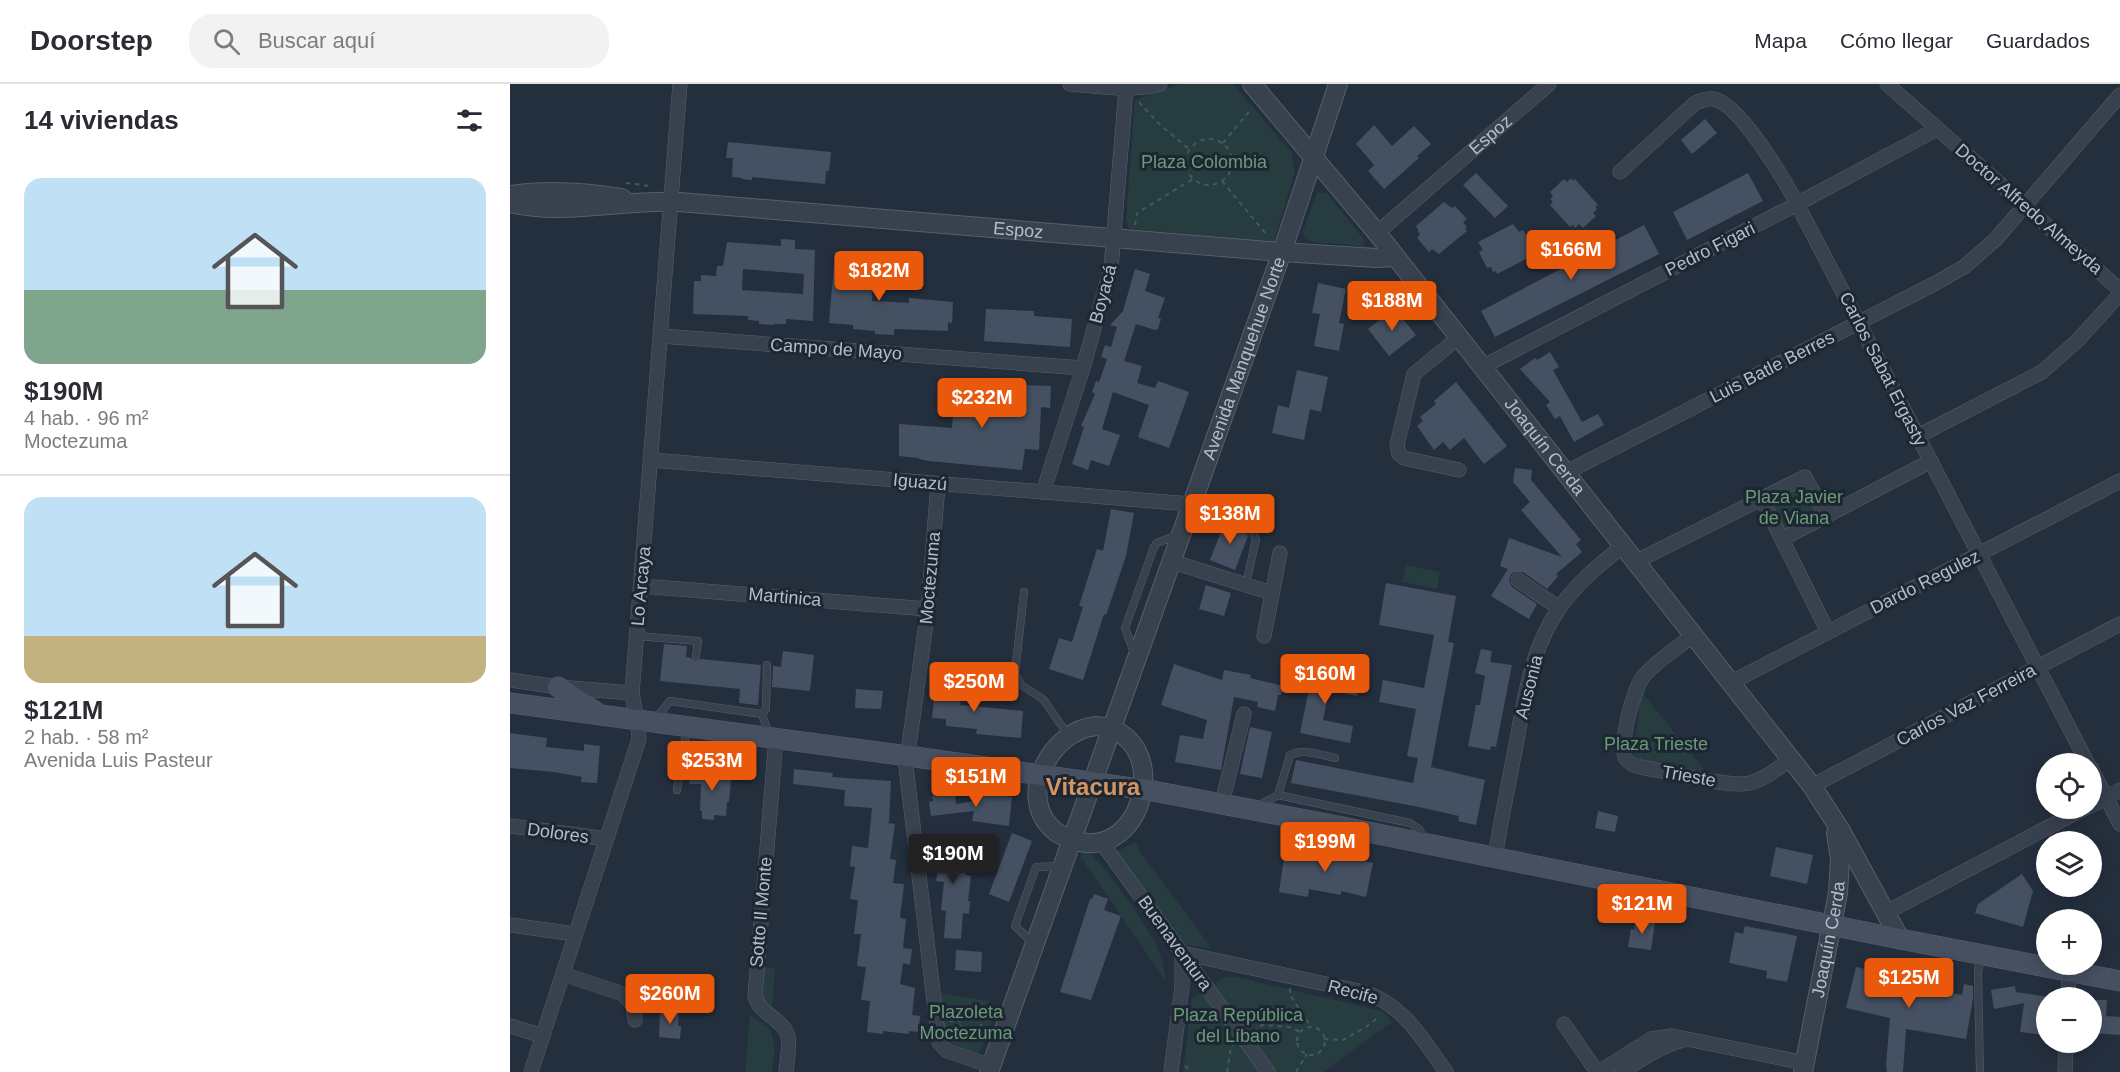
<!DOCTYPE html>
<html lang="es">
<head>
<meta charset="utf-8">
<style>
  :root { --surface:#fff; --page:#f2f2f3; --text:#2b2b33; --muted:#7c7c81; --line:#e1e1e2; --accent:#ea580c }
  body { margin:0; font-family:Helvetica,sans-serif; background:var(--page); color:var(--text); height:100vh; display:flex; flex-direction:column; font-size:22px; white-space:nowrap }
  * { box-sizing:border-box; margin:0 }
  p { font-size:20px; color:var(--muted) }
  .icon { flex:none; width:33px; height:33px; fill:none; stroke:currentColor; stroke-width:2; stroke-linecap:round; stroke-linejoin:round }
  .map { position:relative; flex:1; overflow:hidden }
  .side { display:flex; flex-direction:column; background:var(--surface); width:510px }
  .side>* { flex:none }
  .controls { position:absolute; left:1526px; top:669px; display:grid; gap:12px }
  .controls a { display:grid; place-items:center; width:66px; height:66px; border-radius:50%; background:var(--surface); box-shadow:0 3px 15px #0003; font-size:30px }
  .price { position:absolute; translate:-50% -51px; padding:0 14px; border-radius:6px; background:var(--accent); color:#fff; font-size:20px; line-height:39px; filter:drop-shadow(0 2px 3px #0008) }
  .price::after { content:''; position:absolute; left:50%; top:36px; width:18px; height:14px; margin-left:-9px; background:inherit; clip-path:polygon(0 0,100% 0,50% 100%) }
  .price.current { background:#222; color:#fff }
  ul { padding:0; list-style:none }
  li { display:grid; align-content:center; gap:12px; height:318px; padding:0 24px }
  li+li { border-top:2px solid var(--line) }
  li span { display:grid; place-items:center; height:186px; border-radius:18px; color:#555 }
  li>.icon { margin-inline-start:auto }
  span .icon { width:108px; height:108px; fill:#fffc; stroke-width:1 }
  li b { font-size:26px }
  h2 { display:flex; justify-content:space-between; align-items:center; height:72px; padding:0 24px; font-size:26px }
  header { display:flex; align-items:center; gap:36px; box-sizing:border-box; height:84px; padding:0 30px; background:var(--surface); border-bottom:2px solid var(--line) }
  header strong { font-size:28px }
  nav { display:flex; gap:33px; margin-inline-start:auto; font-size:21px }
  .search { width:420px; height:54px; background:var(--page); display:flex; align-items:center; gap:15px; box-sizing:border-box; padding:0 21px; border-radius:24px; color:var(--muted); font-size:22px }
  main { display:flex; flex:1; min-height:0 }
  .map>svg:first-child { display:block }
</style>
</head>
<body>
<header>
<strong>Doorstep</strong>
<div class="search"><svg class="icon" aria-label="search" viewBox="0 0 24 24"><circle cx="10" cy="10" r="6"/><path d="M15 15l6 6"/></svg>Buscar aquí</div>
<nav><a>Mapa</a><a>Cómo llegar</a><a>Guardados</a></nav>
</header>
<main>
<section class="side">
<h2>14 viviendas<svg class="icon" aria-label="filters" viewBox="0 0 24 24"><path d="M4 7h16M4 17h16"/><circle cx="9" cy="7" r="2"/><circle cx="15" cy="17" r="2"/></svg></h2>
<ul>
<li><span style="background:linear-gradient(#bfe0f5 60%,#7fa58c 0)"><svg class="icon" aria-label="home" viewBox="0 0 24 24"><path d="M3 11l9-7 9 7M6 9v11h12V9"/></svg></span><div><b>$190M</b><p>4 hab. · 96 m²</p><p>Moctezuma</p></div></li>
<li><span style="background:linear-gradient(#bfe0f5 75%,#c2b280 0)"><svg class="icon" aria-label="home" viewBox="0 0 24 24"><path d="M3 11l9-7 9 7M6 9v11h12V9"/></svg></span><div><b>$121M</b><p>2 hab. · 58 m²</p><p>Avenida Luis Pasteur</p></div></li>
</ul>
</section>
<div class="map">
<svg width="1610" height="988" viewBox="0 0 1610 988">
  <rect width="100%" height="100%" fill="#242f3e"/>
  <path fill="#263c3f" d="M670,0H723L781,68L785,87L764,158L620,145L616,137L625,16Z
    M807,108L817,109L855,157L852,162L802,158L795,153L793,147Z
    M1293,396L1312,432L1275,451L1256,415Z
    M896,481L930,488L927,505L892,498Z
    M1131,607L1199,692L1129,677L1124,670Z
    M626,758L629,766L702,865L673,860L605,768Z
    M574,767C588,769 635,839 643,855C650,868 654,881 655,896L570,772Z
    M251,882L265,885L262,928L248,910Z
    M716,893H726L872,927L882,938L814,988H673L682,914Z
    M429,909L478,917L488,925L468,971L441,962L435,957Z
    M240,931L260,945L265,963L262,988H235Z"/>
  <path fill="#455162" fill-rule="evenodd" d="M1195,35L1207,49L1182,70L1171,56Z
    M864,41L882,62L904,42L921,60L907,72L909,74L874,105L858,87L864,81L846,60Z
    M218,58L321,68L319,87H316L315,100L242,93V96L232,95V94L222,93L223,74H216Z
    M966,89L998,122L985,134L953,101Z
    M1238,89L1253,117L1177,156L1163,128Z
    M1061,94L1063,97L1065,95L1088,121L1085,123L1087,125L1083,129L1086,132L1073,144L1069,140L1065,144L1063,141L1060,143L1040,121L1043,118L1040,115L1043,112L1040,108L1054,95L1057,98Z
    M934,118L942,124L945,122L957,135L953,138L957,143L955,145L957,147L929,170L922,165L919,168L907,154L910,151L906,142Z
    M1003,140L1009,148L1013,146L1022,162L1018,164L1021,169L1018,170L1020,173L987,190L986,187L983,188L981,183L977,184L969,168L973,166L968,158Z
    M1134,141L1149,170L985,253L971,227Z
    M271,155L285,156V165L305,166L303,237L276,235V240H264V241L249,240V237L238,236V232L183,230L184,197H191V191L206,192L207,182H213L217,158L271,162ZM233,185L294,190L293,210L232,206Z
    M325,168L363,171L362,217L399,219V214L443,218L442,239L438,238V247L384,245V251L365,250V247L343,245V241L319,239Z
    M625,185L640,190L635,207L655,214L648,234L651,235L648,245L645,246L626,240L614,277L632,282L627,299L645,304L648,297L679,308L659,364L628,353L639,321L603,308L592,345L610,351L599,382L581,376L578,386L562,380L574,343L571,342L585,310L582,308L586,297L589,298L597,275L591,273L595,261L601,263L607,243L600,241L613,227Z
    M808,199L836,205L829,239L834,240L829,267L804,262L810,230L802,229Z
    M884,224L906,251L879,272L858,245Z
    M476,225L524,227V232L562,235L560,263L474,257Z
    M1040,268L1049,283L1043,286L1072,338L1088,330L1094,341L1064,358L1050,332L1045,335L1036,321L1040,318L1010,285L1025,274L1027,276Z
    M787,286L818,293L811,328L800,325L794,356L762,349L768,321L779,324Z
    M946,298L997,362L974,380L954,354L940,366L933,358L924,366L907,342L913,337L910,333L926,320L924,317Z
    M451,299L489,301V307L513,309V301L541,302L540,324L531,323L529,366L515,365L512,386L419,377L409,375V374L389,372V340L442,344L444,316L446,317L447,308H450Z
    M1005,384L1022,386L1021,396L1071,456L1066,460L1072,468L1046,490L1048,492L1037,505L1013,488H1005L1001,490L999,496L1002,503L1027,520L1019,535L981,512L998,485L990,482L999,454L1052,473L1011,426L1020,418L1003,398Z
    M601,425L624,429L616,472L596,531L594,530L573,596L539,585L549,554L562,558L573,523L569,522L587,465L593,467Z
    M716,434L736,442L735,445L738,452L725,486L700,476L712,445H717L719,441Z
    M876,499L946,512L938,558L944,559L921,683L975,696L966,741L948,737L949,732L909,723L781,699L786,676L903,699L908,674L897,672L906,625L869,618L873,596L914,604L924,551L869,541Z
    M696,501L721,509L714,532L689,525Z
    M154,560L177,562L176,573L181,574L185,577L191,575L251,581L248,621L229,619L230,605L150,597Z
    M971,565L982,567L980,578L1002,581L986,663L981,662L980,666L958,662L966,621H970L975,592L965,589Z
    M273,567L304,571L300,607L262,603L263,582L271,583Z
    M664,580L712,596L714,586L741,591L740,594L773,602L771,611H768L765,627L747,623L748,618L724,613L711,686L665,678L670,651L693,655L697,636L651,621Z
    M788,585L850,598L847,612L819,606L813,636L843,642L840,659L790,649L800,600L786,597Z
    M433,591L453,593L450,621L513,627L511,654L466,650L467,645L436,642V635L422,634L425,605L431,606Z
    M346,605L373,607L371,625L345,624Z
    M740,643L762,648L752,694L730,690Z
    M0,649L37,654L36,663L74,667V660L90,662L87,699L71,698L72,693L44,688L0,684Z
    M180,685L211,686V690L214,691V694L221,695L219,718H217L216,732L204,731V736L192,735V727H190L191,700H179Z
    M284,685L323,689L322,693L381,697L379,738L377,739L385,740L380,775L386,776L383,799L394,800L390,834L396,835L393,864L402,865L400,881L393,879L390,900L405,904L402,931L410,932L409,948L399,947V950L373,947V950L357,948L360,917L351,916L356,883L347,882L351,850H344L348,816L340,815L345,783L340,782L342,762L358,764L362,724L334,722L335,706L283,700Z
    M466,708L502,713L499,742L462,737L464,727L421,732L419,718L423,717L422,712L445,709L446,720L465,717Z
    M1088,727L1108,732L1105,748L1085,744Z
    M502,749L522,757L499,818L479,810Z
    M431,751L444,753L443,760L452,762L451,768L458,769L455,787L456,791L461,792L458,817H460L459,830L453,829L451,855L434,854L436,827L431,826L434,798L426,797L430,769L426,768L428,754H430Z
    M791,759L806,761L805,764L837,770V773L863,779L856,813L831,807V811L799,805L798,813L769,808L774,774L788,776Z
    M1266,763L1303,771L1297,800L1260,792Z
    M1512,790L1523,807L1513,843L1465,829L1468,820Z
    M584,810L598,815L594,826L611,832L581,916L550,908L580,815H582Z
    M1125,835L1145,838L1141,866L1118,863L1121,845L1124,846Z
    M1235,842L1287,852L1277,898L1256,894L1257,887L1219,879L1225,848L1233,850Z
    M446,866L472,868L471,888L445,886Z
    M1346,883L1390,893L1391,888L1405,890L1403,902L1452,911L1454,900L1463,902V915L1456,955L1396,945L1393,988H1377L1376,980L1380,934L1336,924Z
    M1505,902L1506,908L1538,913L1536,914L1533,951L1510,948L1514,919L1484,925L1481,906Z
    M1581,916H1597L1596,932L1610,933V951L1581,949Z
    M158,926L169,927L168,942H171L170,955L149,953L150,929L157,930Z"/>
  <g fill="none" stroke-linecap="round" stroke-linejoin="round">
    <g stroke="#565f6c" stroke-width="8">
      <path id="service" d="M677,435L714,440
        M738,491L746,455L741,445
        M514,508L505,589L511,601L533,615L558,651
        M127,552L188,557L186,572
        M625,571L615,544L644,463L647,459L667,451
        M252,630L256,625L257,581
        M145,635L160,617L252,630L259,651
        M167,706L177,643
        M768,711L780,671C794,664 811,671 825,674
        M747,722L768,711L900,739L909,745L914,755
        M524,860L505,842L526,783L550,782
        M1470,988L1468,890L1470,871"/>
    </g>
    <g stroke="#565f6c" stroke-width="15">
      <g id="minor">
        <path d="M560,0C590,2 621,8 650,0"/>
        <path d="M1377,0L1610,206"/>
        <path d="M1110,88L1185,19C1191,17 1196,14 1203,15C1228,18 1272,92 1284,114L1578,680"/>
        <path id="s1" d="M867,149L1039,0"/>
        <path d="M151,252L573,284"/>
        <path d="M948,254L904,290L887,361L889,370L894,374L949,386"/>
        <path d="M972,283L1287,120L1427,45"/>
        <path d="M1408,352L1532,288L1568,256L1610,210"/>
        <path d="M141,376L680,420"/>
        <path d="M1055,389L1422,201L1454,183L1486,155L1610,11"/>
        <path d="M428,400L418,525L396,683L429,958L437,967L482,982"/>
        <path d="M533,408L573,284L601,184L616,5"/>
        <path d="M1252,415L1318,548"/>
        <path d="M1272,455L1421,377"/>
        <path d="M660,477L762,509"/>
        <path d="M1125,478L1295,393L1317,433"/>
        <path d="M1008,496L1049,524"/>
        <path d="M131,502L418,525"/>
        <path d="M1183,551C1167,565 1146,577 1133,593C1124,604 1109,660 1115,673C1118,679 1124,681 1130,683C1156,687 1218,704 1240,699C1256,695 1268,684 1280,675"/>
        <path d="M754,552L770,469"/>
        <path d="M0,596L48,603L122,609"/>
        <path d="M1220,599L1610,397"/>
        <path d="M266,654L245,912C249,930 274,935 278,953C280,964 277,977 276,988"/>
        <path d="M1581,684L1610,740"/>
        <path d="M1302,702L1610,540"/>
        <path d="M712,719L734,630"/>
        <path d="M1581,722L1610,706"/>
        <path d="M0,742L97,755"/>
        <path d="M592,759L758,988"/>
        <path d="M985,773C991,736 999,698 1006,661C1014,618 1020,572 1043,534C1061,504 1086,483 1113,462"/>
        <path d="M1375,829L1575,724"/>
        <path d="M0,841L65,850"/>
        <path d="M53,890L113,910L123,921L125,936"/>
        <path d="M1558,914L1559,887"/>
        <path d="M1054,940L1087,988"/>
        <path d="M0,942L33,952"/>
        <path d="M21,988L129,655L128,643L122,609L170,0"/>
        <path d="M661,988L672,903V869L853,908C894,920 913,956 936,988"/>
        <path d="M1089,988L1141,955L1162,952L1295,979"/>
        <path d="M1112,988C1131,975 1151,962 1173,956"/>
        <path d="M1555,988L1556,958"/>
      </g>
    </g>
    <g stroke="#565f6c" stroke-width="20">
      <g id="tertiary">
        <path id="s2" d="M742,0L867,149L1302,702L1331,747L1390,855"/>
        <path d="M0,111C38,105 75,108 112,114"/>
        <path id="s3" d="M0,119C56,132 113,115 169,118L772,168L866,174L885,173"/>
        <path d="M586,642C664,648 637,777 566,757C559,755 552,752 546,748C504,715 540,646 586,642Z"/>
        <path id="s4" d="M479,988L772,168L828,0"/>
        <path id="s5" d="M1293,988L1328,809L1330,775L1326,749"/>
      </g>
    </g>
    <g stroke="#565f6c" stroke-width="21">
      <path id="secondary" d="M48,603L86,628
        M0,619L398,672L643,707L833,743L1390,855L1610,897"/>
    </g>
    <path stroke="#44595c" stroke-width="2" stroke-dasharray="4.5 4.5" stroke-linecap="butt" d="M629,18L648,39L679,65
      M676 78a23 23 0 1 1 46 0a23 23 0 1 1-46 0Z
      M713,59L742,24
      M712,97L756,150V153
      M116,99L141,102
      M625,141L627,129L683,95
      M780,904V911L801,943
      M466,932L471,940C470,948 465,952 457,950L451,942V937L456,932L463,930L483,934
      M439,937H451
      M787 957a14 14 0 1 1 28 0a14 14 0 1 1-28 0Z
      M743,948L752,941L779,943L791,948
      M814,955L833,956L856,943L870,932
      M675,982L682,988
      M717,988L721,963L723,961
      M786,988L797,970"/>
    <use href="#service" stroke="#38414e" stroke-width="7"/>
    <use href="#minor" stroke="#38414e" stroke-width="14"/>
    <use href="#tertiary" stroke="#38414e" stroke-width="18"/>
    <use href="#secondary" stroke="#465061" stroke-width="20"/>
  </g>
  <g text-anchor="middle" stroke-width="6" stroke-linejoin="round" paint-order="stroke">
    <g font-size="18" fill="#b4bcc9" stroke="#1d2633">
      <text dy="6" stroke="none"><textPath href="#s1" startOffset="150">Espoz</textPath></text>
      <text transform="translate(1519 125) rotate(41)" y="6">Doctor Alfredo Almeyda</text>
      <text dy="6" stroke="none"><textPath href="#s3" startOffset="510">Espoz</textPath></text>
      <text transform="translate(1200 165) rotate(-27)" y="6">Pedro Figari</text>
      <text transform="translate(593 210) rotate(-75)" y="6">Boyacá</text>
      <text transform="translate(326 265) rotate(4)" y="6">Campo de Mayo</text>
      <text dy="6" stroke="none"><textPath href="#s4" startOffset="758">Avenida Manquehue Norte</textPath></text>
      <text transform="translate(1262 283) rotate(-27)" y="6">Luis Batle Berres</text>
      <text transform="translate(1373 285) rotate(63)" y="6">Carlos Sabat Ergasty</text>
      <text dy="6" stroke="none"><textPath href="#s2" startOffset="466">Joaquín Cerda</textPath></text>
      <text transform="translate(410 398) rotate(5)" y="6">Iguazú</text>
      <text transform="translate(420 494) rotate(-85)" y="6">Moctezuma</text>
      <text transform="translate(1415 498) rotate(-27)" y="6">Dardo Regulez</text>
      <text transform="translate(131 502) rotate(-85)" y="6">Lo Arcaya</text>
      <text transform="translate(275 513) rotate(5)" y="6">Martinica</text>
      <text transform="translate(1019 603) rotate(-76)" y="6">Ausonia</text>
      <text transform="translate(1456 621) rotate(-28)" y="6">Carlos Vaz Ferreira</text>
      <text transform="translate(1179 692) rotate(10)" y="6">Trieste</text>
      <text transform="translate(48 749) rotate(8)" y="6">Dolores</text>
      <text transform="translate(251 828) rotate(-85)" y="6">Sotto Il Monte</text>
      <text dy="6" stroke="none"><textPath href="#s5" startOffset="135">Joaquín Cerda</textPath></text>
      <text transform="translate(665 859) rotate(54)" y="6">Buenaventura</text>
      <text transform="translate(843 908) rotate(15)" y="6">Recife</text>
    </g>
    <g font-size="18" fill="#6b9a76" stroke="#1d2633">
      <text x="694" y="84">Plaza Colombia</text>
      <text x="1284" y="419">Plaza Javier<tspan x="1284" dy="21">de Viana</tspan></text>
      <text x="1146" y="666">Plaza Trieste</text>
      <text x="456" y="934">Plazoleta<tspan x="456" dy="21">Moctezuma</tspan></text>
      <text x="728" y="937">Plaza República<tspan x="728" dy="21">del Líbano</tspan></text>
    </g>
    <g font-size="24" font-weight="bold" fill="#d59563" stroke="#1d2633">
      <text x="583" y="711">Vitacura</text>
    </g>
  </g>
</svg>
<div class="controls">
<a><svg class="icon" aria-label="locate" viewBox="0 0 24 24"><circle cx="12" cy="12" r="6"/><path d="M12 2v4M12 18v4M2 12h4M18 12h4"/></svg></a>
<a><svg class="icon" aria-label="layers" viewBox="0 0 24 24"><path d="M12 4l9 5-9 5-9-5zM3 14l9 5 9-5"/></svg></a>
<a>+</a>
<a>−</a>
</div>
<b class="price" style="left:1061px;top:197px">$166M</b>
<b class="price" style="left:369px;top:218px">$182M</b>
<b class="price" style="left:882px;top:248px">$188M</b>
<b class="price" style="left:472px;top:345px">$232M</b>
<b class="price" style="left:720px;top:461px">$138M</b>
<b class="price" style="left:815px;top:621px">$160M</b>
<b class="price" style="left:464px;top:629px">$250M</b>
<b class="price" style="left:202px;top:708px">$253M</b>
<b class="price" style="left:466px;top:724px">$151M</b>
<b class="price" style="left:815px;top:789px">$199M</b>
<b class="price current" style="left:443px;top:801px">$190M</b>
<b class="price" style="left:1132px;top:851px">$121M</b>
<b class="price" style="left:1399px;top:925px">$125M</b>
<b class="price" style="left:160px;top:941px">$260M</b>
</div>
</main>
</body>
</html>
